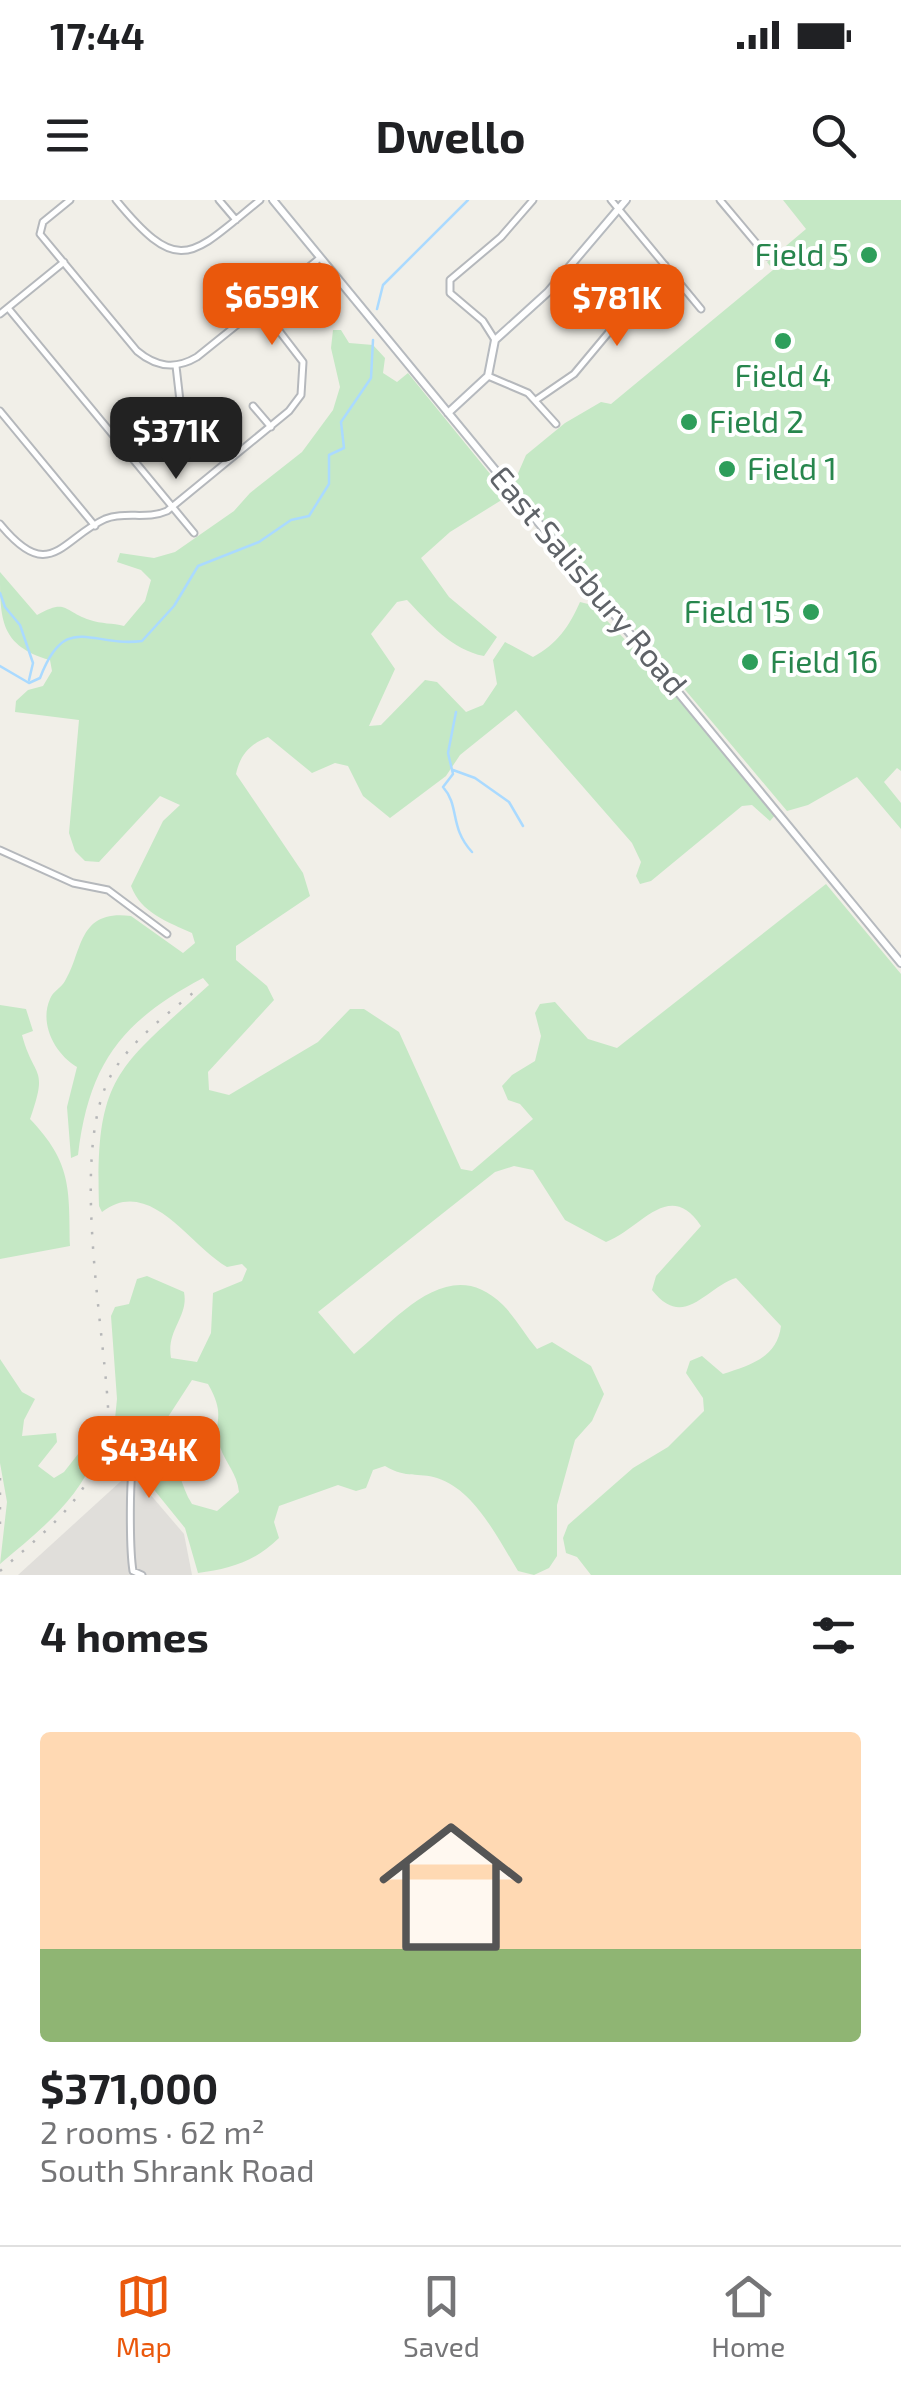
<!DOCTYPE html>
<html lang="en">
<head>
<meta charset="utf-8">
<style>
  :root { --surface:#fff; --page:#f2f2f2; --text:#202124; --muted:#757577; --line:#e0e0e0; --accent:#ea580c }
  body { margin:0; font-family:"Exo 2",sans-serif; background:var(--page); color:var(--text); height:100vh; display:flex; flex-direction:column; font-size:38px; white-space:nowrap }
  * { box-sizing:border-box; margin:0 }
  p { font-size:32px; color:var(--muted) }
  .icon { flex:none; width:55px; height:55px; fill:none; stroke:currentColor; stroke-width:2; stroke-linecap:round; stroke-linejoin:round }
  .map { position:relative; height:1375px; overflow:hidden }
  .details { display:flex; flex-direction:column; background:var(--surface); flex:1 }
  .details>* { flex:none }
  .price { position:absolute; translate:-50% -85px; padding:0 22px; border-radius:20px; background:var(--accent); color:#fff; font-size:32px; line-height:65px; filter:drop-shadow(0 2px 5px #0008) }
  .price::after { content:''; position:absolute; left:50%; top:60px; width:30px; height:22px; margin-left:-15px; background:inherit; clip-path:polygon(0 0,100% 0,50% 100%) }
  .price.selected { background:#222; color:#fff }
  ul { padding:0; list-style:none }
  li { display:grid; align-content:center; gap:20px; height:530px; padding:0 40px }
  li+li { border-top:2px solid var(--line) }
  li span { display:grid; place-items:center; height:310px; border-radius:10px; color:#555 }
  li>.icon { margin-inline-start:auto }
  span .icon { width:180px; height:180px; fill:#fffc; stroke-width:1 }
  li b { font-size:42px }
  h2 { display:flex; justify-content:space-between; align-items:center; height:120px; padding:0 40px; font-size:42px }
  .status { display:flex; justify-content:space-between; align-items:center; height:70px; padding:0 50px; background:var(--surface); direction:ltr }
  .status svg { height:28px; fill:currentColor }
  header { display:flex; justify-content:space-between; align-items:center; height:130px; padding:0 40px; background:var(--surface); font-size:45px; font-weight:700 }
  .tabs { display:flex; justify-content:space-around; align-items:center; height:140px; border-top:2px solid var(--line); background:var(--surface); font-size:28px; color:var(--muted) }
  .tabs a { display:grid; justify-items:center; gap:5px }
  .tabs .selected { color:var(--accent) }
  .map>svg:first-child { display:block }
</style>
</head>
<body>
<div class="status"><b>17:44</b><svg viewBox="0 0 49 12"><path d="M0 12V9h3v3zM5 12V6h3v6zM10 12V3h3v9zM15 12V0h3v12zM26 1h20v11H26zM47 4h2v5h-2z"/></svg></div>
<header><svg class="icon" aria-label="menu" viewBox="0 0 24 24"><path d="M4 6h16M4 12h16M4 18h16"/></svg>Dwello<svg class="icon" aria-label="search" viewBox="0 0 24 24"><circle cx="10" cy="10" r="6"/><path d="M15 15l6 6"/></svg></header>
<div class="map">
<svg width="901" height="1375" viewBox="0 0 901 1375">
  <rect width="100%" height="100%" fill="#f1efe8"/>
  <path fill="#e0deda" d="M131,1272L184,1334L192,1375H18Z"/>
  <path fill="#c5e8c5" d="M783,0H901V571L897,568L884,582L901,603V629L857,577L808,605L787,611L513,285L526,255L565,223L601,202L611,204L773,70L767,62L806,29Z
    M333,130H341L349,143L373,145L385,158L383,173L397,182L408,173L508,296L450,332L421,358L449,397L497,437L484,456C452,450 429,423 407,400L397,402L371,434L395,469L369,526L381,525L425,480L437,482L466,512L483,505L497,484L493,460L505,442L533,457C557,444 569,427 580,402L592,405L672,489L776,614L770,621L752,605L742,606L651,681L640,684L636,676L641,662L632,643L516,510L460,555L446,576L390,618L363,596L348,566L335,563L312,573L268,537C250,544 240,555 236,574L303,673L310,696L236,746V760L267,786L274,800L208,872L209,890L229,895L318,842L350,809H364L399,832L461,969L472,971L533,919L520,904L508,900L502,886L512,875L535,861L541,836L535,813L540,804L555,802L588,839L617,848L826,684L901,774V1375H591L577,1357L566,1353L563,1338L568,1325L633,1268L668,1247L704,1211L703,1198L686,1173L690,1161L702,1156L723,1174C750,1165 777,1158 781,1126L736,1078C706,1087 684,1131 652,1090L656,1076L701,1026C669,978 641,1029 606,1042L565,1020L533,970L514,966L495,972L318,1112L354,1154C397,1119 449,1051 503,1105C516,1118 525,1135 537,1149L552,1142L591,1166L604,1194L592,1221L575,1240L557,1305V1356L549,1368L534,1375L518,1371C498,1339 475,1290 437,1278C418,1272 407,1279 385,1266L373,1270L366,1288L356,1291L338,1285L279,1306L274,1322L279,1338C256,1361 230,1369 198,1373L185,1328L138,1270L139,1259L155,1246L167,1247C180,1266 180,1285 192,1304L217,1311L239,1292C237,1273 226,1264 220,1247C211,1220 228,1219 208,1184L192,1180L168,1217L151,1228L134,1253L112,1248L117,1199L111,1116L115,1107L129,1104L137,1079L147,1076L184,1092C189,1117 166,1130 171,1158L197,1162L211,1133L213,1093L242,1081L247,1069L242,1064L227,1067C190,1046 150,975 102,1012L99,1006C95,875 118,868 209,785L203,778C122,821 89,863 78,955L71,958L67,907L77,867C55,854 39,824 50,799C53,791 61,788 65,781C83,752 77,709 131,716L183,753L195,743L192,733C168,722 141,713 131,686L163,621L180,605L160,596L99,662L85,661L75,651L69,633L79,520L15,512L16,501L28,490L43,486L52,471L50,460C0,446 0,419 0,372L37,415C67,398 63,411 90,420C101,424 113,423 124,426L145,401L151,380L141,370L117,362L120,353L154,358L175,352L234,311L250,293L302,252L333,210L340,187L331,148Z
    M0,805L26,809L33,831L22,835C34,880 49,865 30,919C72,963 69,988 70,1046L0,1059Z
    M0,1159L22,1192L35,1199L24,1220L22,1236L56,1233L57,1242L38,1266L54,1278L64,1272L82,1249L97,1253C76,1303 40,1330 0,1364L7,1302L0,1263Z"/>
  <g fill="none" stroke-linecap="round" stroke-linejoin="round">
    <path stroke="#aadaff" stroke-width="2.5" d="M377,109L383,85L468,0
      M0,393L5,407L20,425L33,463L29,480
      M0,466L29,483L40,478C66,410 91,448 142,441L174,406L198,366L259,342L291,320L309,316L329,284V255L344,248L341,222L371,178L373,140
      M456,512L448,553L453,574L443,587C460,606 449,627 472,652
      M453,570L475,578L509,602L523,626"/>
    <g stroke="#b5b8bc" stroke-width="9">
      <path id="street" d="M70,0L43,22L40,34L137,151C156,167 175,170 197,157L320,58
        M116,0C180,78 191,56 260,0
        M219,0L236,20
        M611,0L701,109
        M720,0L767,56
        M8,108L194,333
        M0,114L64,62
        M495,140L483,121L450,93V80L501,37L533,0
        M176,166L180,201
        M488,176L528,193L556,224
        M536,200L574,174L665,65
        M253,206L271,227
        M0,211L95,326
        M0,324C50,385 61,339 105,319C125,311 147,320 167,311L289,211L301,195L303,162L260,106
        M0,650L73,683L108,690L167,734
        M142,1375L133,1371C130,1352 128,1266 136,1254C144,1243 157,1238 169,1233"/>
    </g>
    <g stroke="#b6babf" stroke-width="10">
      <path id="secondary" d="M273,0L901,763
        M448,213L488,176L495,140L548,92L626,0"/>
    </g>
    <use href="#street" stroke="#fff" stroke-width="5"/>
    <use href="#secondary" stroke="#fff" stroke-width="6"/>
    <path stroke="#b6b7b8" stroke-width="2.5" stroke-dasharray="2.5 12" stroke-linecap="butt" d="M0,1278V1336
      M0,1371C55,1323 106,1286 108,1207C103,1120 69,943 113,872C134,837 171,812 201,786"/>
  </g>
  <g fill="#2e9e5b" stroke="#fff" stroke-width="4">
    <circle cx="869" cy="55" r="10"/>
    <circle cx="783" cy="141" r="10"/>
    <circle cx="689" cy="222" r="10"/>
    <circle cx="727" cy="269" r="10"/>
    <circle cx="811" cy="412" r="10"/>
    <circle cx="750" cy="462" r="10"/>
  </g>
  <g text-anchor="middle" stroke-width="8" stroke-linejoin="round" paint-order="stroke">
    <g font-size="32" fill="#27864d" stroke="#fff" text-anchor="start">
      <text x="849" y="66" text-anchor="end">Field 5</text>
      <text x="783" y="187" text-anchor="middle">Field 4</text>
      <text x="709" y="233">Field 2</text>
      <text x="747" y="280">Field 1</text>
      <text x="791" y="423" text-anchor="end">Field 15</text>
      <text x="770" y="473">Field 16</text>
    </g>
    <g font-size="32" fill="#5f6368" stroke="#fff">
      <text transform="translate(588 381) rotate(50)" y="11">East Salisbury Road</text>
    </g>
  </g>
</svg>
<b class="price" style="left:272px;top:148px">$659K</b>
<b class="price" style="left:617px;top:149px">$781K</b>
<b class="price selected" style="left:176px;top:282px">$371K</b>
<b class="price" style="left:149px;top:1301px">$434K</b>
</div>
<section class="details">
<h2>4 homes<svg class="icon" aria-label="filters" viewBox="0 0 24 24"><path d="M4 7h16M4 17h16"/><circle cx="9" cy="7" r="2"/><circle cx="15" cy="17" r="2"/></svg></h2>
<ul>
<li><span style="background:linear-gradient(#ffd9b3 70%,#8fb573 0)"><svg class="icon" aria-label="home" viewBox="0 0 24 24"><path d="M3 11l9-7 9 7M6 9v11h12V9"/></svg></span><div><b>$371,000</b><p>2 rooms · 62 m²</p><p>South Shrank Road</p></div></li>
</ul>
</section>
<nav class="tabs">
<a class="selected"><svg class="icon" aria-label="map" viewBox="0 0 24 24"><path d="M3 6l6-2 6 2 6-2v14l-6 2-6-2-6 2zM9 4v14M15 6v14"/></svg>Map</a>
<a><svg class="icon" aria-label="saved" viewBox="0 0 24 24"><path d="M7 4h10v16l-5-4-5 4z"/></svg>Saved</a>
<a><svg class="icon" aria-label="home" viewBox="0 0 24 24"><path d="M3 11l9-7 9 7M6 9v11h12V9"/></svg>Home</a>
</nav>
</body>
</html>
